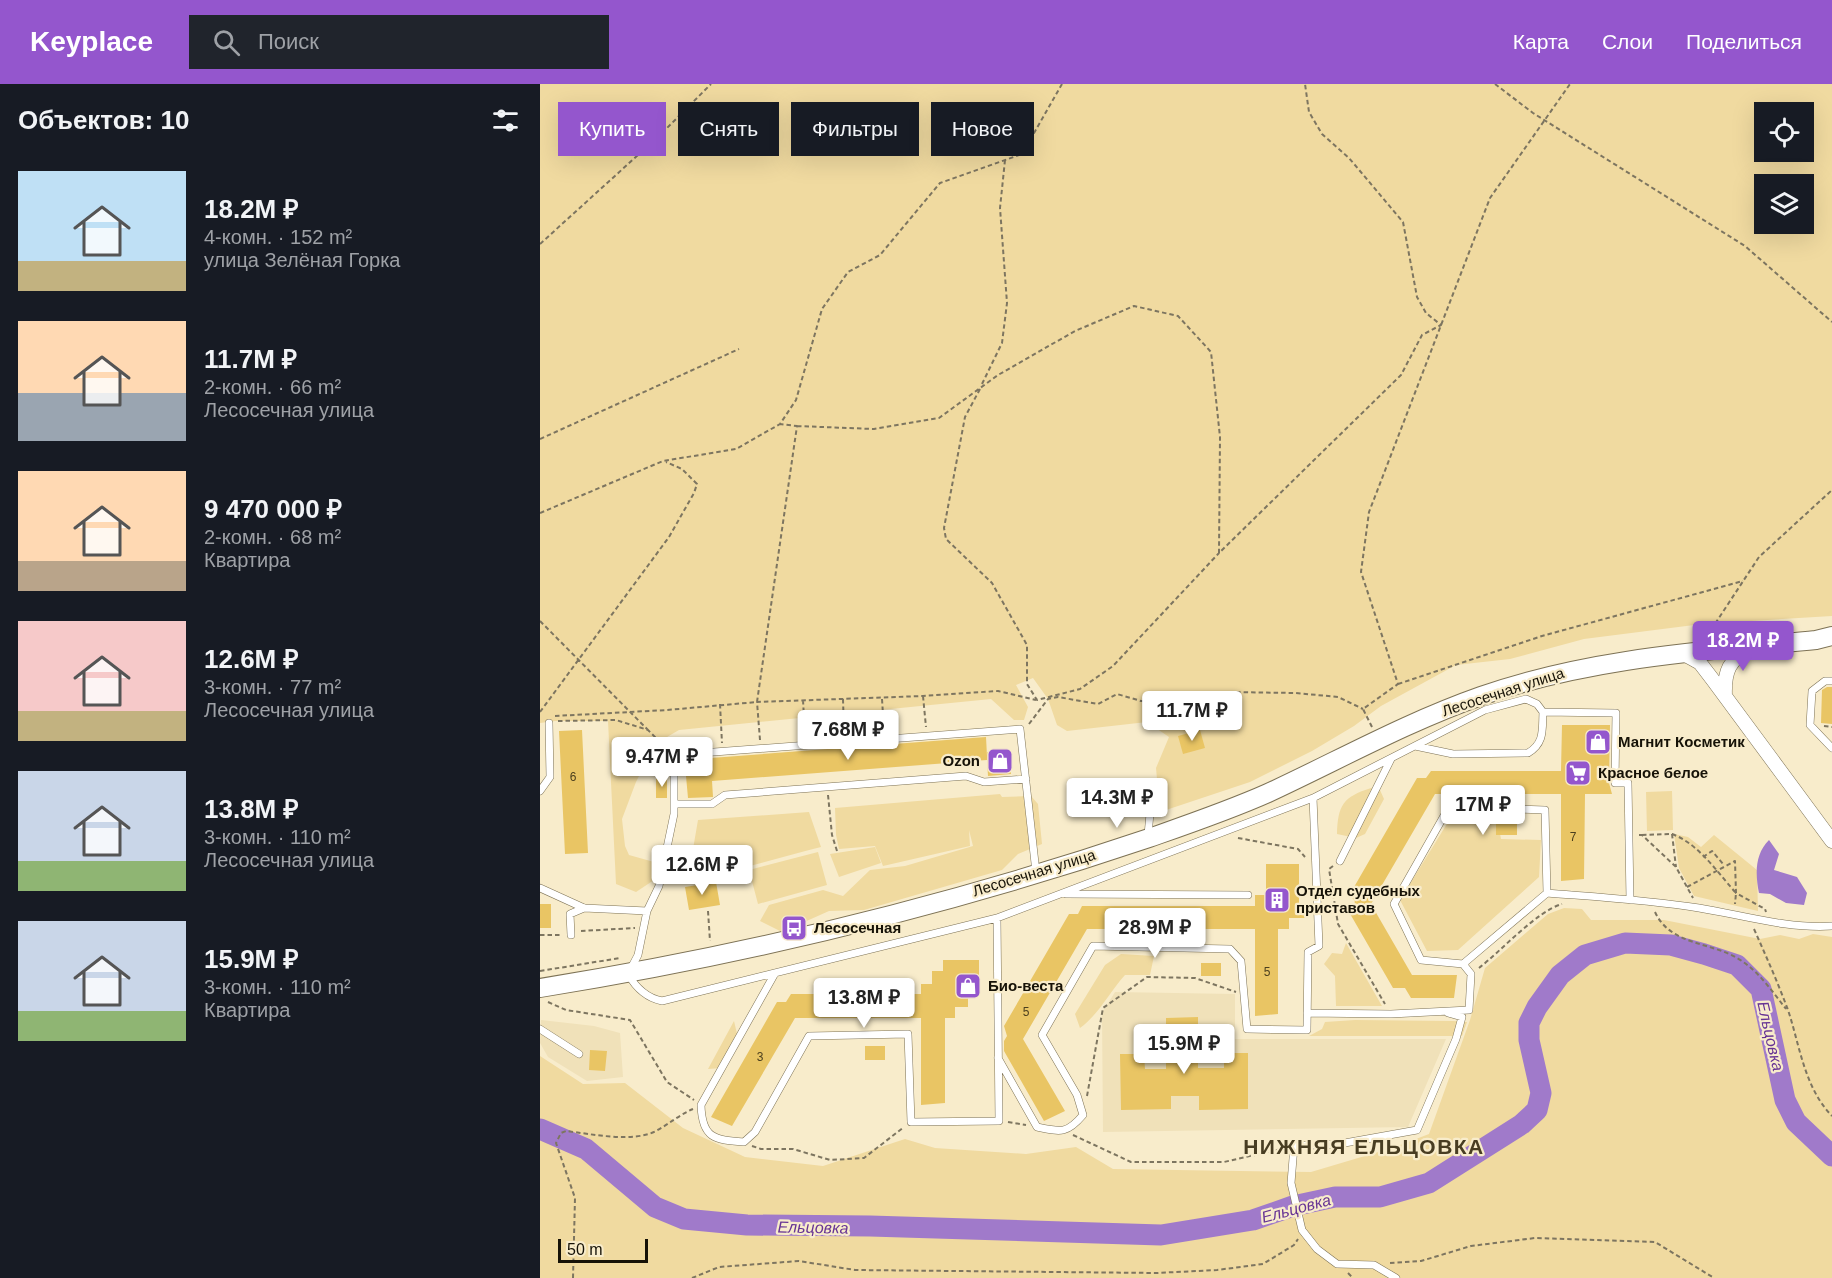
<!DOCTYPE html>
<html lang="ru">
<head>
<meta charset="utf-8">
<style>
  :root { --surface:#171b24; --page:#20242c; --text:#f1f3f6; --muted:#9ea1a6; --accent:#9456cd }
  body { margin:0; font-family:Arial,sans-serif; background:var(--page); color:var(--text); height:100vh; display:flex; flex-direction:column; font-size:22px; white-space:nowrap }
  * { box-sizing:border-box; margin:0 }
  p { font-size:20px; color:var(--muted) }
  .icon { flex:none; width:33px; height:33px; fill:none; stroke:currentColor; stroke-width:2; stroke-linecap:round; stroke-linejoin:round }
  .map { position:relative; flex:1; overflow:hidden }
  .details { display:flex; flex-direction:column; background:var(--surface); width:540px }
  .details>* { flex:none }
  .hud { position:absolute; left:18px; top:18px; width:570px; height:54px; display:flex; gap:12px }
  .fabs { position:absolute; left:1214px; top:18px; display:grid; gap:12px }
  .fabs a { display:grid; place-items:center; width:60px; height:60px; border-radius:0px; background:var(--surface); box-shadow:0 6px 24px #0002; font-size:30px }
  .scale { position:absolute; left:18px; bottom:15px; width:90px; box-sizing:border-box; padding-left:6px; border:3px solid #161207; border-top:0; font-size:16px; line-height:21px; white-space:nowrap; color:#161207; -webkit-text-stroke:4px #f8eccb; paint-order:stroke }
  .price { position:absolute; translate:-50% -51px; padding:0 14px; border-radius:6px; background:#fff; color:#222; font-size:20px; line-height:39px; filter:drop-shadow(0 2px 3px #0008) }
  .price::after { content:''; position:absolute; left:50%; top:36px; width:18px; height:14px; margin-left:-9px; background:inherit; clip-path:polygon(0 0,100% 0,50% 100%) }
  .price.active { background:var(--accent); color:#fff }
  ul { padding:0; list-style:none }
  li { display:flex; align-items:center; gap:18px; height:150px; padding:0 18px }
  li span { display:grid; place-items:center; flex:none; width:168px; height:120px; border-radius:0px; color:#555 }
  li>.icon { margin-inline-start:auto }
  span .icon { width:72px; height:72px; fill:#fffc; stroke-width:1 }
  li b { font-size:26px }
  h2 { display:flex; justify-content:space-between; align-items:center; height:72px; padding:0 18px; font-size:26px }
  .tag { padding:0 21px; border-radius:0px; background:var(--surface); box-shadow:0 6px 24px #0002; font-size:21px; line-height:54px }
  .tag.active { background:var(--accent); color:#fff }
  header { display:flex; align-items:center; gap:36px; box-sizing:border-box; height:84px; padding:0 30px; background:var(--accent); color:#fff }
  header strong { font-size:28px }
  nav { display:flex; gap:33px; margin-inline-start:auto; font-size:21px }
  .search { width:420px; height:54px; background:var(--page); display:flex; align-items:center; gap:15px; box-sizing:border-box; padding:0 21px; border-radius:0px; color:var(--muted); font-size:22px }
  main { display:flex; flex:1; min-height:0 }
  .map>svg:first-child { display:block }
</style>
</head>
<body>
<header>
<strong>Keyplace</strong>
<div class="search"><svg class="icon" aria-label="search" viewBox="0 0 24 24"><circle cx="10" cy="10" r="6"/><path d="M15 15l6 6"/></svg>Поиск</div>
<nav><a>Карта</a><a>Слои</a><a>Поделиться</a></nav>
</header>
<main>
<section class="details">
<h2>Объектов: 10<svg class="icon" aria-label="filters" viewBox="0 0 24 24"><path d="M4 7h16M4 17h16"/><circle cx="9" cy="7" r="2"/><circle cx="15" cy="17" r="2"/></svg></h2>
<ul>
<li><span style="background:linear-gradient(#bfe0f5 75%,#c2b280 0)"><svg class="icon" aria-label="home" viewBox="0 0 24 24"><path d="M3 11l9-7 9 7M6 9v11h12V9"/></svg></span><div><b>18.2M ₽</b><p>4-комн. · 152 m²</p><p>улица Зелёная Горка</p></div></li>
<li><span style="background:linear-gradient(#ffd9b3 60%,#9aa5b1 0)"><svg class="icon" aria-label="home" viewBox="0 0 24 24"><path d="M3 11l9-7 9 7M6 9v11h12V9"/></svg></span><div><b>11.7M ₽</b><p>2-комн. · 66 m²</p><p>Лесосечная улица</p></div></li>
<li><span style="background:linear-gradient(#ffd9b3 75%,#b9a48a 0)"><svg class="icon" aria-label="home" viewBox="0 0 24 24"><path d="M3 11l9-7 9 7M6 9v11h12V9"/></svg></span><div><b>9 470 000 ₽</b><p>2-комн. · 68 m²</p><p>Квартира</p></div></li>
<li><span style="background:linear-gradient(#f6c9c9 75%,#c2b280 0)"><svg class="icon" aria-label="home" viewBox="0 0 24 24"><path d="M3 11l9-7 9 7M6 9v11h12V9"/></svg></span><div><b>12.6M ₽</b><p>3-комн. · 77 m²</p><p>Лесосечная улица</p></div></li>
<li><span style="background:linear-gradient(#c9d6e8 75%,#8fb573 0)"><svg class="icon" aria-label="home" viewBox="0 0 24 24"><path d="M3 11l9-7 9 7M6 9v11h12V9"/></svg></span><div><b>13.8M ₽</b><p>3-комн. · 110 m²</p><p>Лесосечная улица</p></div></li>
<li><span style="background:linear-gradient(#c9d6e8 75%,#8fb573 0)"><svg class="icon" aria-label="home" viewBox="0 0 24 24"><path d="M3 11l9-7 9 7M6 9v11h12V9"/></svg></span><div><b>15.9M ₽</b><p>3-комн. · 110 m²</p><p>Квартира</p></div></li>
</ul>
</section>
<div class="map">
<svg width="1292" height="1194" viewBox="0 0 1292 1194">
  <rect width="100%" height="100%" fill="#f8eccb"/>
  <path fill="#f0e1b9" d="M575,908L695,910V955H906L868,1043L563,1048L562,929Z
    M1,936L54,942L80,949L83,993L47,997L8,973L0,959Z"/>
  <path fill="#f0daa0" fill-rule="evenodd" d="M0,0H1292V532L1162,540L1044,555L970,575L916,581L841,622L814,642L772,667L710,698L620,728L616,684L629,653L607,638L527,647L517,641L508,615L493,594L476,601L488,623L484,636H474L451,615L139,646L115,660L96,698L82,735L85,762L89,771L114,778L117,794L96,808L76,800L68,637H15L0,639ZM1224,28H1263V68H1224ZM1224,100H1263V140H1224Z
    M831,704L840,706L844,715L825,750L816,754L797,750C798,721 803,713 831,704Z
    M1132,707L1133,746L1107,747L1106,708Z
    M460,710L462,713L491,712L498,720L502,760L478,770L462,786L324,826L289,827L242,848L220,837L229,821L283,806L303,812L330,786L365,782L433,762L429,746L430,762L343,782L335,762L299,765L296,751L295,724Z
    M269,728L281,763C237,774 193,789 148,794L158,736Z
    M956,728L961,755L1001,756L999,793L918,866L887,867L860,816L913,730Z
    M1134,750L1148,753L1161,763L1174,751L1217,786L1218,827L1154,812L1139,784Z
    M335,763L341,779L299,793L290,770Z
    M278,768L287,801L218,820L209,786Z
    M1024,824L1042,825L1051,836H1124L1220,855L1240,851L1259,855L1273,850L1292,853V1194H0V972L43,1000L85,999L143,1044L205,1073L283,1082L365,1055L395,1064L486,1070L536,1063L573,1085L771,1088L855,1063L889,1050L930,936L945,884L1008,830Z
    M806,859L842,922H796L795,892L784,880L792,869L802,870Z
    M581,870L614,872L610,891H585C568,910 560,929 540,944L535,930L565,881Z
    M815,936L913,937L927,938L922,952H769L782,945L785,938Z
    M194,937L198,954L182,984L168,985Z"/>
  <path fill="#a07aca" d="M1229,756L1239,770L1234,786L1257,793L1267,809L1264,821L1246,819L1230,810L1219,809C1215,789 1215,770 1229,756Z"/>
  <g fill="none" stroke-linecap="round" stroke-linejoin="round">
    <path stroke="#a07aca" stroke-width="21" d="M0,1045L46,1065L115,1123L144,1135L207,1141L330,1142L621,1151L713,1136L753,1122L795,1113H840L889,1099L982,1040L997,1026L1001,1009L989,956V939L997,923L1020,891L1045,871L1085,859L1131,861L1164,870L1197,881L1221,905L1245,1016L1256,1038L1292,1072"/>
  </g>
  <path fill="#e9c564" d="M1287,603H1292V640L1281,639L1282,606Z
    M1022,641H1070L1069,699L1072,710H1045L1044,795L1021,797V710H895L831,820L872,891H917L914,914H871L865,904H853L809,828L815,818L810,810L877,694H886L891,687H1021Z
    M42,646L48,769L25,770L19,647Z
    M660,646L665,664L643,670L638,652Z
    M446,653L447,672V668L469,667L471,690L448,692L447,676L172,697L173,713L148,714L146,692L172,690L171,674Z
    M116,695H127V714H116Z
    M956,738H977V751H956Z
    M726,780H759V820H767V834H749V845H738V930L715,932V845H547L483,955L525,1027L504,1037L464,967V957L467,952L464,942L529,830H538L542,822H715V811H726Z
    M176,798L180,821L149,826L145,803Z
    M0,820H11V844H0Z
    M403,876H439V912H428V923H415V934H405V1019L381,1021V934H255L192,1042L171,1033L237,918H246L251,910H381V900H392V887H403Z
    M661,879H681V892H661Z
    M658,933V984H684V969H708V1025L659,1026V1012H631V1025L581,1026L580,970H604L605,985H626V934Z
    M325,962H345V976H325Z
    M50,966L67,967L65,987L49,986Z"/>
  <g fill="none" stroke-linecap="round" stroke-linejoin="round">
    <g stroke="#7d7255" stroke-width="8">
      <path id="lane" d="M1292,597H1285L1272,607L1270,641L1292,664
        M1003,628L1076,629L1075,699H1088L1090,816
        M0,707L10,693L9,639
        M134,720H172L185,711L426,692L444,698L486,695
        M608,751L612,708
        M800,777L851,675
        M0,804L44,824L107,827L98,871L88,890C96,904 107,914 122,917L457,834L773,714L945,626L986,615L997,620L1003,628C1002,645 1005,659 988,669L913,670L875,662
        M526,810L708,811
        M107,827L119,802L134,730V671L480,645L496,788
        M31,851L30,830L44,824
        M923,880L881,876L854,820L909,723L1005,726L1007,809
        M234,891L161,1021C162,1054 174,1056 204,1058L215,1048L269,952L368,950L371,1038L459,1037L457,834
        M767,929L851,930L929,926L931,890L923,880L1007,809C1057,813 1109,816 1159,824C1202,831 1248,845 1292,842
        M0,945L39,970
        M458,974L497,1043C521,1048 527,1050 543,1031L537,1011L502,951L553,862L690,865L701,877L707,945L767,946L768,868L779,862L773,714
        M856,1194L834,1181L797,1180L777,1165L762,1146L751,1099L754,1062L799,1060L877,1046L916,955L922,933L908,929"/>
    </g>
    <g stroke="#7d7255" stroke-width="15">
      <path id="street" d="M1142,569L1160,579L1173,596L1292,757
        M1185,612C1184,587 1189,575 1212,564"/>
    </g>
    <g stroke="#7d7255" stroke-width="20">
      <path id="secondary" d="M0,904C206,871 411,821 609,754C649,740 690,726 728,709C799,676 867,638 941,612C1049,574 1164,567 1276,556L1292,552"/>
    </g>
    <path stroke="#7d7560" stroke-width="2" stroke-dasharray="4.5 3" stroke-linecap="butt" d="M955,0L993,29L1205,162L1292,238
      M0,160L120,51L171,0
      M442,300L462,259L467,219L460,124L465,76
      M440,305L425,333L404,444L406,455L452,499L487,561V600L497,616L540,605L573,582L679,469
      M257,342L334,345L399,334L458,291L535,247L594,222L638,232L671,268L680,353L679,469L861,291L882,251L901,241L886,229L877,213L863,138L809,74L782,50L769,28L765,0
      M0,355L199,265
      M0,429L123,377L196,365L240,340L256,316L282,225L308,188L340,171L400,99L482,70L522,0
      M0,537L108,646
      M1167,552L1219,473L1292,406
      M858,600L1002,552L1203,497
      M383,612L386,643
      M303,615L304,648
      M342,615L344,646
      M263,616L265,652
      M180,620L182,659
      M0,628L129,453L154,409L157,400L142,385L126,378
      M15,632L127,626L217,618L257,342L240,340
      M18,637L76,636L108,646L128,666
      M489,640L508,615L518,613L558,620L577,610L601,617L645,618L686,608L756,609L798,613L823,625
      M1284,642L1292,643
      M832,643L823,625L858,600L821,488L829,428L950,114L1030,0
      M220,656L217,618L383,612L458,607L496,616
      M288,711L292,751L297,767
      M1132,750C1159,760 1177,788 1196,809L1195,820
      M1099,751H1102L1136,783L1153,814
      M1102,751L1132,750L1136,783
      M698,754L758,765L765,773
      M1163,773L1172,767L1184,781
      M793,782L789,785L798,840L845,920
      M1147,803L1195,777L1196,809L1225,825L1226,828
      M168,827L170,857
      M1115,828C1130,861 1170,858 1197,874C1218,886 1232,907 1246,925
      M1214,845C1226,872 1238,899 1248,926C1260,962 1264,1003 1292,1032
      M41,847L95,844
      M0,851H21
      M939,884C961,867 997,827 1022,820
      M0,887L80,874
      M8,918L26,926L90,936L127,998L154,1016
      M547,1012L563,924L607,893L655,894L696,908
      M468,1038L486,1041
      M533,1051L591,1078H684L745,1064
      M212,1062L221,1065H253L290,1076L324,1074L364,1043
      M850,1179L881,1177L931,1162L995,1154L1115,1158L1174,1194
      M808,1189L813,1194
      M33,1194L35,1114L16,1059L21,1049L26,1047C52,1050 93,1059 116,1047C129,1040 139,1031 153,1025
      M152,1194L179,1183L259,1177L315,1186L616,1189L677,1186L723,1180L754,1161L758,1155"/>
    <use href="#lane" stroke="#fff" stroke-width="7"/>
    <use href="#street" stroke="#fff" stroke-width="14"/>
    <use href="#secondary" stroke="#fff" stroke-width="18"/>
  </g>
  <defs>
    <g id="shop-square" transform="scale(1.35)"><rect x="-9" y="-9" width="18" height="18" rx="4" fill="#9456cd" stroke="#f8eccb"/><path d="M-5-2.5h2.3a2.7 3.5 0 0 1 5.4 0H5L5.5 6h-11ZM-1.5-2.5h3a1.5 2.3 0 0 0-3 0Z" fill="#fff"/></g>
    <g id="supermarket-square" transform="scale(1.35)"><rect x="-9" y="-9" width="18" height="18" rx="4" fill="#9456cd" stroke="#f8eccb"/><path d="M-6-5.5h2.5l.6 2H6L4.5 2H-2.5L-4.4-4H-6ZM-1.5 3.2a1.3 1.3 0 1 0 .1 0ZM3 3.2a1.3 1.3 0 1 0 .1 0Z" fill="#fff"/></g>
    <g id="building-square" transform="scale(1.35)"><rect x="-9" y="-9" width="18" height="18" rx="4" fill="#9456cd" stroke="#f8eccb"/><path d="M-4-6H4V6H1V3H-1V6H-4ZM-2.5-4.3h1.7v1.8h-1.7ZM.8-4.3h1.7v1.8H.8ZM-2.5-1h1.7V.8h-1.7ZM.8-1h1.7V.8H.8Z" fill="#fff"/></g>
    <g id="bus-square" transform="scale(1.35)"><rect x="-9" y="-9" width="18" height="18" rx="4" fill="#9456cd" stroke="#f8eccb"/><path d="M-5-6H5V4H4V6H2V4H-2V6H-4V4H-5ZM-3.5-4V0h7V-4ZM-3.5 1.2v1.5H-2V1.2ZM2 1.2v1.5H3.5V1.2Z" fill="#fff"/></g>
  </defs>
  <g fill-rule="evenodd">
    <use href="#shop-square" x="1058" y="658"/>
    <use href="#shop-square" x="460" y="677"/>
    <use href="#supermarket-square" x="1038" y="689"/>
    <use href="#building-square" x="737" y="816"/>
    <use href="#bus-square" x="254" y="844"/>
    <use href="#shop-square" x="428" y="902"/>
  </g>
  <g text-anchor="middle" stroke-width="4.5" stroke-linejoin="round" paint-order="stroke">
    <g font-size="12" fill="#4b3f1e">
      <text x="33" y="697">6</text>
      <text x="1033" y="757">7</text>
      <text x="727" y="892">5</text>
      <text x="486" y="932">5</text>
      <text x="220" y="977">3</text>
    </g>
    <g font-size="15" fill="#161207" stroke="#f8eccb">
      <text transform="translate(963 608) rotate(-18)" y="5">Лесосечная улица</text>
      <text transform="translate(494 789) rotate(-17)" y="5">Лесосечная улица</text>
    </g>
    <g font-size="15" font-weight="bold" fill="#161207" stroke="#f8eccb" text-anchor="start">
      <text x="1078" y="663">Магнит Косметик</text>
      <text x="440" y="682" text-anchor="end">Ozon</text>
      <text x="1058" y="694">Красное белое</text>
      <text x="756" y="812">Отдел судебных<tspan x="756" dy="17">приставов</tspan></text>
      <text x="274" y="849">Лесосечная</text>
      <text x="448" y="907">Био-веста</text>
    </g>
    <g font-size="16" font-style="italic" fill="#673494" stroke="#f8eccb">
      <text transform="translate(1231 952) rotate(77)" y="6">Ельцовка</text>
      <text transform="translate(756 1124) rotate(-15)" y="6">Ельцовка</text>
      <text transform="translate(273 1143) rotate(1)" y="6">Ельцовка</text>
    </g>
    <g font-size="21" font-weight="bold" letter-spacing="1.5" fill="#483d22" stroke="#f8eccb">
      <text x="824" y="1070">НИЖНЯЯ ЕЛЬЦОВКА</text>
    </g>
  </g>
</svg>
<div class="fabs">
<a><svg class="icon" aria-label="locate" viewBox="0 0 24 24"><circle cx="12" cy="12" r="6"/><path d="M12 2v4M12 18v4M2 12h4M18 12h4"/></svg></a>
<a><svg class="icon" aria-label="layers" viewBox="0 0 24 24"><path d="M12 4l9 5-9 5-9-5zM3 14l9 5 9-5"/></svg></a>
</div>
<div class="scale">50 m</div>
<b class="price active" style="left:1203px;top:588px">18.2M ₽</b>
<b class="price" style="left:652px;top:658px">11.7M ₽</b>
<b class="price" style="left:308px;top:677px">7.68M ₽</b>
<b class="price" style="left:122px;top:704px">9.47M ₽</b>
<b class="price" style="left:577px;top:745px">14.3M ₽</b>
<b class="price" style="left:943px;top:752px">17M ₽</b>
<b class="price" style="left:162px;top:812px">12.6M ₽</b>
<b class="price" style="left:615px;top:875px">28.9M ₽</b>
<b class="price" style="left:324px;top:945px">13.8M ₽</b>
<b class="price" style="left:644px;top:991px">15.9M ₽</b>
<div class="hud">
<a class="tag active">Купить</a>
<a class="tag">Снять</a>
<a class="tag">Фильтры</a>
<a class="tag">Новое</a>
</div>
</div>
</main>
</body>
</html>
